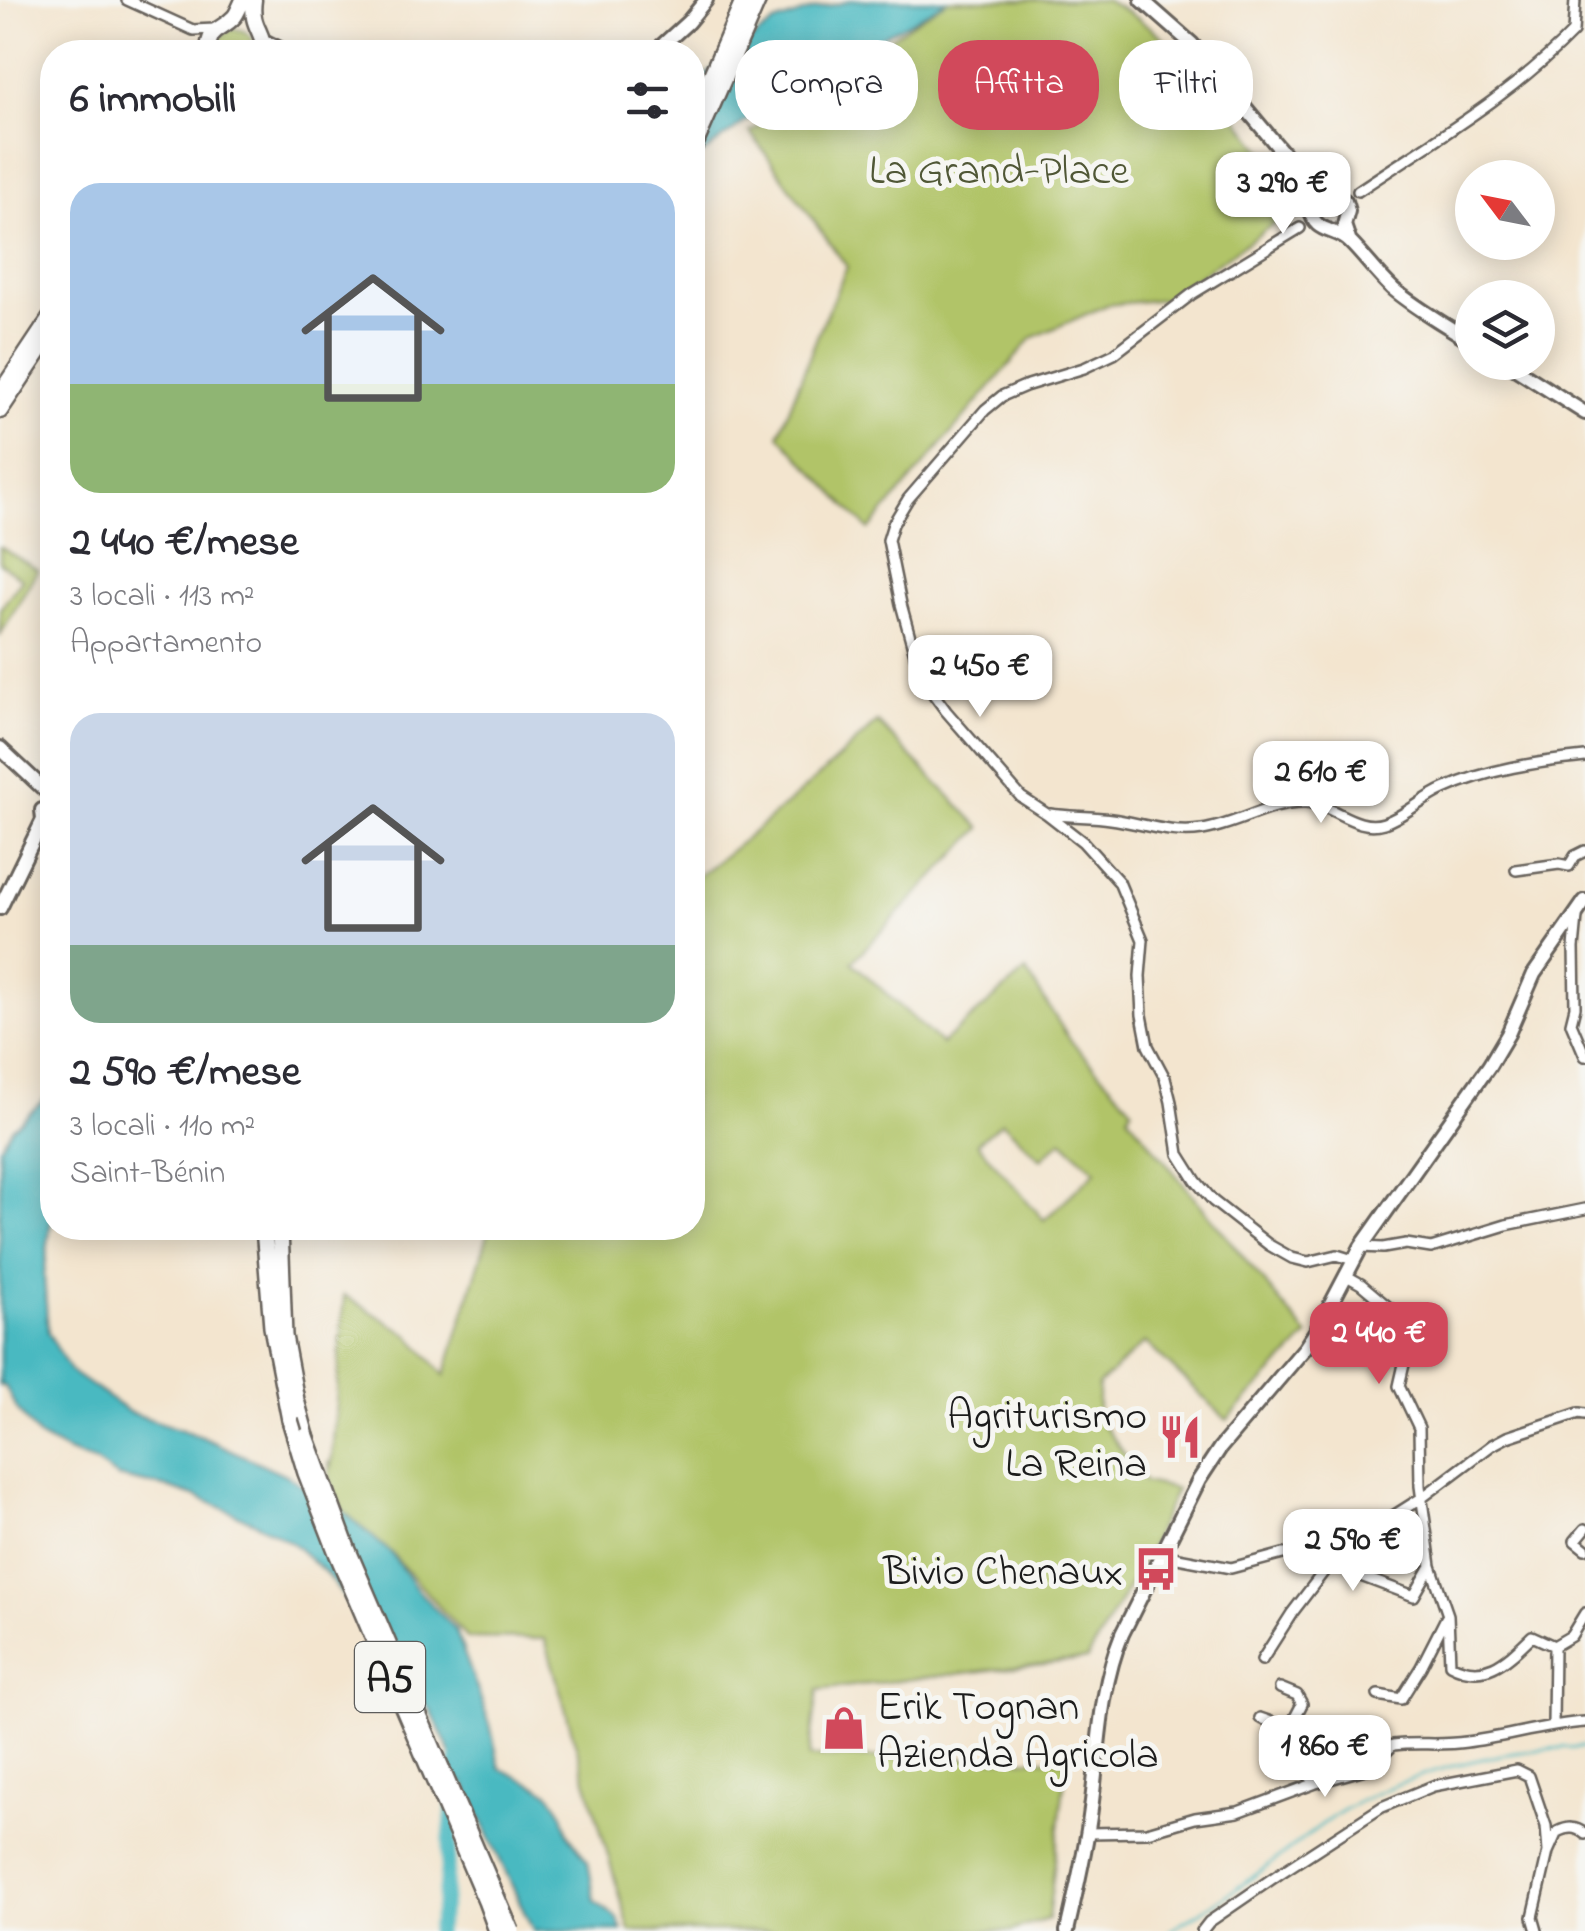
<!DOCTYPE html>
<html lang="it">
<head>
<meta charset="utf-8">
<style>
  :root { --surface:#fff; --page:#f2f2f3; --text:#2b2b33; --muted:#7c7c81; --accent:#d1495b }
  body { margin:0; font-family:"Indie Flower",sans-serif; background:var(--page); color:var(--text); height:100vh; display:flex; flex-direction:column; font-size:38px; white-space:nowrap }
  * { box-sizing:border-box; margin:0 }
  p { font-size:32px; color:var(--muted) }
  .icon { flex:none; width:55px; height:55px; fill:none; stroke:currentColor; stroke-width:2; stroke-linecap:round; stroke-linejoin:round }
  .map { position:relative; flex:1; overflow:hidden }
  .side { position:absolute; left:40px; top:40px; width:665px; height:1200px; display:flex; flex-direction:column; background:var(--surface); border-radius:40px; box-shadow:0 5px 25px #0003 }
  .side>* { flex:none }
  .banner { position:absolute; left:735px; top:40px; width:700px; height:90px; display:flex; gap:20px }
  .needle { width:65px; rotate:302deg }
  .fabs { position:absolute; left:1455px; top:160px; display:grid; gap:20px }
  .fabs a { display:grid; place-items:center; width:100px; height:100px; border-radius:50%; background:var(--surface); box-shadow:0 5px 25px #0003; font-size:50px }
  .price { position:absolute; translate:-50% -85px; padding:0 22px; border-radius:20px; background:#fff; color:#222; font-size:32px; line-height:65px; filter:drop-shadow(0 2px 5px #0008) }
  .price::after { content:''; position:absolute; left:50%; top:60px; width:30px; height:22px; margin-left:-15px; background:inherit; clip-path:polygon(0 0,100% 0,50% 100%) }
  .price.current { background:var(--accent); color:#fff }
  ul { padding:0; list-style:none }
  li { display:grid; align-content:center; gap:20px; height:530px; padding:0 30px }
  li span { display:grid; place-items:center; height:310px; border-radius:30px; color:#555 }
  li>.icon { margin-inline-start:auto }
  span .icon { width:180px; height:180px; fill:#fffc; stroke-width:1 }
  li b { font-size:42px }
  h2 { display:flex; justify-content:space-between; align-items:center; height:120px; padding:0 30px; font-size:42px }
  .tag { padding:0 35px; border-radius:40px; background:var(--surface); box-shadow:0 5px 25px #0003; font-size:35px; line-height:90px }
  .tag.current { background:var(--accent); color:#fff }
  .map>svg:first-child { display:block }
</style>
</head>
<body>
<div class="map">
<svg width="1585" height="1931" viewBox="0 0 1585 1931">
  <rect width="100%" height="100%" fill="#f6f6f2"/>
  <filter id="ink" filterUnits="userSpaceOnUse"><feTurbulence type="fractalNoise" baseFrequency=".01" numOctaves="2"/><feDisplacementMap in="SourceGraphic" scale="20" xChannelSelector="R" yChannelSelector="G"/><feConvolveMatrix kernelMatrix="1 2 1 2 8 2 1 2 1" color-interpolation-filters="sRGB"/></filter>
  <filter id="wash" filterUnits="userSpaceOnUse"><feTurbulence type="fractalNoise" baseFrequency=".0048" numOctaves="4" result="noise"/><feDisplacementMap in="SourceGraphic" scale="40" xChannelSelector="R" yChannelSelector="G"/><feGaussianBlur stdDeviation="2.25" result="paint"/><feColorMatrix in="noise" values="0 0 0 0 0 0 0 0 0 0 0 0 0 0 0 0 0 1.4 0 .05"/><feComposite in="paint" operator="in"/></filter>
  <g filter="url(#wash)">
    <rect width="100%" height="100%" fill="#f3e5cf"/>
    <path fill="#b1c467" stroke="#667042" stroke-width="2.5" fill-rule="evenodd" d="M947,0H1105C1184,37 1235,115 1287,183C1294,196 1296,206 1284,217L1165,299L1107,305L1032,338L869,530L779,435L822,324L847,267L750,132Z
      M233,29C247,29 256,38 255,52H217C215,40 221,33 233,29Z
      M0,547L38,570L0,635V609L22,579L0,563Z
      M877,722L981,828L852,962L941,1044L1026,971L1070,1040L1132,1108L1128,1116L1308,1336L1227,1420L1145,1342L1098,1385V1418L1145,1482L1176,1489L1145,1558L1087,1659L818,1690L809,1757L1067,1760L1048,1919L1011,1931H630L545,1639L467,1638L390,1552L344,1512L330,1483L329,1461L331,1469L344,1295L409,1335L445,1375L490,1228H692L693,880C758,831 818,779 877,722ZM1002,1122L1041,1159L1062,1140L1096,1171L1044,1220L977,1143Z"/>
    <path fill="#4ab9c1" stroke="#336a6e" stroke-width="2.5" d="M854,0H947C917,20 884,35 852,52C796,83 743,122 693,162V84L774,23L814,9Z
      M52,1093V1213L44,1276L48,1332L70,1371L129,1412L200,1436L286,1475L344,1512L390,1552L416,1588L456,1631L490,1724L500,1768L549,1792L563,1814L568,1834L588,1862L595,1901L618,1919L623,1931H533L431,1711L325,1572L292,1543L254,1522L200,1498L173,1489L117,1477L95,1462L68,1452L38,1436L16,1408L5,1386H0V1147L12,1128Z"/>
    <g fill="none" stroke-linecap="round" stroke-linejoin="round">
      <path stroke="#4ab9c1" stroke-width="2.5" d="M1169,1931C1198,1914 1227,1896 1254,1876C1281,1857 1306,1835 1334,1816C1404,1772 1503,1748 1585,1747"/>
      <path stroke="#4ab9c1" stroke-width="15" d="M437,1931L444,1901L459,1747"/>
    </g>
  </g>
  <g filter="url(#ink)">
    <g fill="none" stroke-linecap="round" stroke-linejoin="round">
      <g stroke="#67625b" stroke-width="14">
        <path id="street" d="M127,0L193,30L215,29
          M1358,191C1431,142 1511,96 1573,32L1575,0
          M1300,228L1192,294L1114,354L1084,368L1025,386L1002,396L985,410L908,499L893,524L888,540L901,604L921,677L946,711L1021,797L1047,814L1083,842L1119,882L1143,940L1140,976L1142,1015L1148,1046L1165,1078L1171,1102L1179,1154L1196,1181L1213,1201L1269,1245L1292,1258L1308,1262L1337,1255L1353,1260
          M1050,814C1070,817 1091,816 1111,819C1141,823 1171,835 1202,830C1237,825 1269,802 1305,803C1333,803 1355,832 1384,823C1405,816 1423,798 1444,789C1488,769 1537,762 1585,757
          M1516,870L1559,864L1569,866L1575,856L1585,851
          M1577,917L1574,948L1575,1007L1571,1023L1585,1056
          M1361,1247L1383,1248L1406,1244L1431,1248L1506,1225L1585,1209
          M1345,1275L1361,1284L1399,1316L1408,1347L1399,1386L1419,1428L1420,1486L1431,1566L1448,1615L1450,1664C1486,1683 1507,1660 1532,1636L1554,1646L1553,1725
          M1585,1529L1575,1541L1585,1549
          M1162,1555L1231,1568L1283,1554L1341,1549L1423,1497L1492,1445L1507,1437L1579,1413L1585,1414
          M1554,1646L1571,1636L1585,1613
          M1262,1660L1292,1613L1341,1549L1350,1572L1414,1596L1431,1566
          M1280,1688L1297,1695L1302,1704L1281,1744
          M1378,1695L1401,1699L1421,1667L1446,1618
          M1260,1718L1280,1725C1276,1752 1299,1765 1316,1783
          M1088,1833L1147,1832L1195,1818L1238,1812L1316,1783L1372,1767L1393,1745C1417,1742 1442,1746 1466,1742C1506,1737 1544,1725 1585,1722
          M1202,1931L1209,1922L1279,1874L1382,1807L1433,1786L1517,1770L1529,1776L1546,1826L1548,1852
          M1537,1931L1533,1917L1548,1852L1557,1832C1568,1827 1575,1826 1585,1834"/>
      </g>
      <g stroke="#67625b" stroke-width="18">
        <path id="secondary" d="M1142,0L1192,44L1310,185L1315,200L1311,209C1313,234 1335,227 1350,242C1365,257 1377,274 1393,289C1417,309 1446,325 1472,342
          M264,41L286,52
          M655,52L688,22L706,0
          M1312,187L1324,194L1336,195L1345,201L1348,211L1344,225L1349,240
          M1505,362L1585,413
          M0,748L47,792
          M0,908L43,820L42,810
          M1067,1931C1076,1891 1086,1850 1091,1809C1099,1751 1099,1690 1122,1634L1199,1480L1220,1448L1305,1348L1320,1325L1361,1247L1489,1066L1508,1034L1534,974L1585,901"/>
      </g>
      <g stroke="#67625b" stroke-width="19">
        <path id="primary" d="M254,0C250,28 264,30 264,52
          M208,52C209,26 220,32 234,17C237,14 241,4 243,0
          M0,393L52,315
          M0,411L52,333"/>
      </g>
      <g stroke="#67625b" stroke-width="20">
        <path id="highway" d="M692,120L744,0
          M692,151L758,0
          M264,1228L272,1327L290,1420
          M280,1228L284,1336L296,1400L306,1436"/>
      </g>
      <use href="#street" stroke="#fff" stroke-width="9"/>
      <use href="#secondary" stroke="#fff" stroke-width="12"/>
      <use href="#primary" stroke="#fff" stroke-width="14"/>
      <use href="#highway" stroke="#fff" stroke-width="15"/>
      <g stroke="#67625b" stroke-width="20" stroke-linecap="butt">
        <path id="highway-bridge" d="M290,1420L306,1473L337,1553L486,1901L497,1931
          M306,1436L347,1548L511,1931"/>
      </g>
      <use href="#highway-bridge" stroke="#fff" stroke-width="15"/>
    </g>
  </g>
  <defs>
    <g id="restaurant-bare" transform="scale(3.45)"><path d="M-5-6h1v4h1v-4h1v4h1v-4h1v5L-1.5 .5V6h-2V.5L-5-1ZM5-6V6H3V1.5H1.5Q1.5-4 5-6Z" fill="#d1495b" stroke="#f6f6f2" stroke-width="2.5" paint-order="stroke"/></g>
    <g id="bus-bare" transform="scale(3.45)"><path d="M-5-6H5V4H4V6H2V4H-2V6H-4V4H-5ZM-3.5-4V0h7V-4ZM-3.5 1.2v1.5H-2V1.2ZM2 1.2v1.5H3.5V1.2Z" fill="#d1495b" stroke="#f6f6f2" stroke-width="2.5" paint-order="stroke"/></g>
    <g id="shop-bare" transform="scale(3.45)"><path d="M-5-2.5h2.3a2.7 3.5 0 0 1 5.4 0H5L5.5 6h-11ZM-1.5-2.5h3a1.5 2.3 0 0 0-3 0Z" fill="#d1495b" stroke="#f6f6f2" stroke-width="2.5" paint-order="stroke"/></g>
  </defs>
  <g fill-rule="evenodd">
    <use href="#restaurant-bare" x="1180" y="1437"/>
    <use href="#bus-bare" x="1156" y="1569"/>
    <use href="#shop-bare" x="844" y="1728"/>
  </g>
  <g text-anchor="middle" stroke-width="10" stroke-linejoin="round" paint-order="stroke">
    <rect fill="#f6f6f2" stroke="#5d5d5c" stroke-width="2.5" x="355" y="1642" width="70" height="70" rx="8"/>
    <g font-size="40" font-weight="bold" fill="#1c1c1c">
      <text x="390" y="1691">A5</text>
    </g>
    <g font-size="42" fill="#505736" stroke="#f6f6f2">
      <text x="999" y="183">La Grand-Place</text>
    </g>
    <g font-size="42" fill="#1c1c1c" stroke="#f6f6f2" text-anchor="end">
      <text x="1147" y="1428">Agriturismo<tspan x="1147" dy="48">La Reina</tspan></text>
      <text x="1123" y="1584">Bivio Chenaux</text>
      <text x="877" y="1719" text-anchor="start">Erik Tognan<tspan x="877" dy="48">Azienda Agricola</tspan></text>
    </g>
  </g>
</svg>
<div class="fabs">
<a><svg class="needle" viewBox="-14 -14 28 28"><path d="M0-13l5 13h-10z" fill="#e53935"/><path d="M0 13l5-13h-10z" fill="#7c7c81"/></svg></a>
<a><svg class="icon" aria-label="layers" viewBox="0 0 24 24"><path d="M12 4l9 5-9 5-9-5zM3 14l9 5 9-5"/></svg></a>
</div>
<b class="price" style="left:1283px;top:237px">3 290 €</b>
<b class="price" style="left:980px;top:720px">2 450 €</b>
<b class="price" style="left:1321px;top:826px">2 610 €</b>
<b class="price current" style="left:1379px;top:1387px">2 440 €</b>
<b class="price" style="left:1353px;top:1594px">2 590 €</b>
<b class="price" style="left:1325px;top:1800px">1 860 €</b>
<div class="banner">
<a class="tag">Compra</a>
<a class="tag current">Affitta</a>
<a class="tag">Filtri</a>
</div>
<section class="side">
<h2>6 immobili<svg class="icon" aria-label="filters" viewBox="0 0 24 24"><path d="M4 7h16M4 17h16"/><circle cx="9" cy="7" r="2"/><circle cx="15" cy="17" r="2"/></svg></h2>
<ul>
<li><span style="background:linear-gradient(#a9c7e8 65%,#8fb573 0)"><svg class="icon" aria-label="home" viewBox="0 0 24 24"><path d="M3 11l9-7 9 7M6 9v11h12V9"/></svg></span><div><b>2 440 €/mese</b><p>3 locali · 113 m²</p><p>Appartamento</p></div></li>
<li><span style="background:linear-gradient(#c9d6e8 75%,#7fa58c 0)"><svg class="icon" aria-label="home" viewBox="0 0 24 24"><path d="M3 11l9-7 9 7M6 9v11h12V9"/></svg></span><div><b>2 590 €/mese</b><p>3 locali · 110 m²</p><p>Saint-Bénin</p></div></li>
</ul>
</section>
</div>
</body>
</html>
